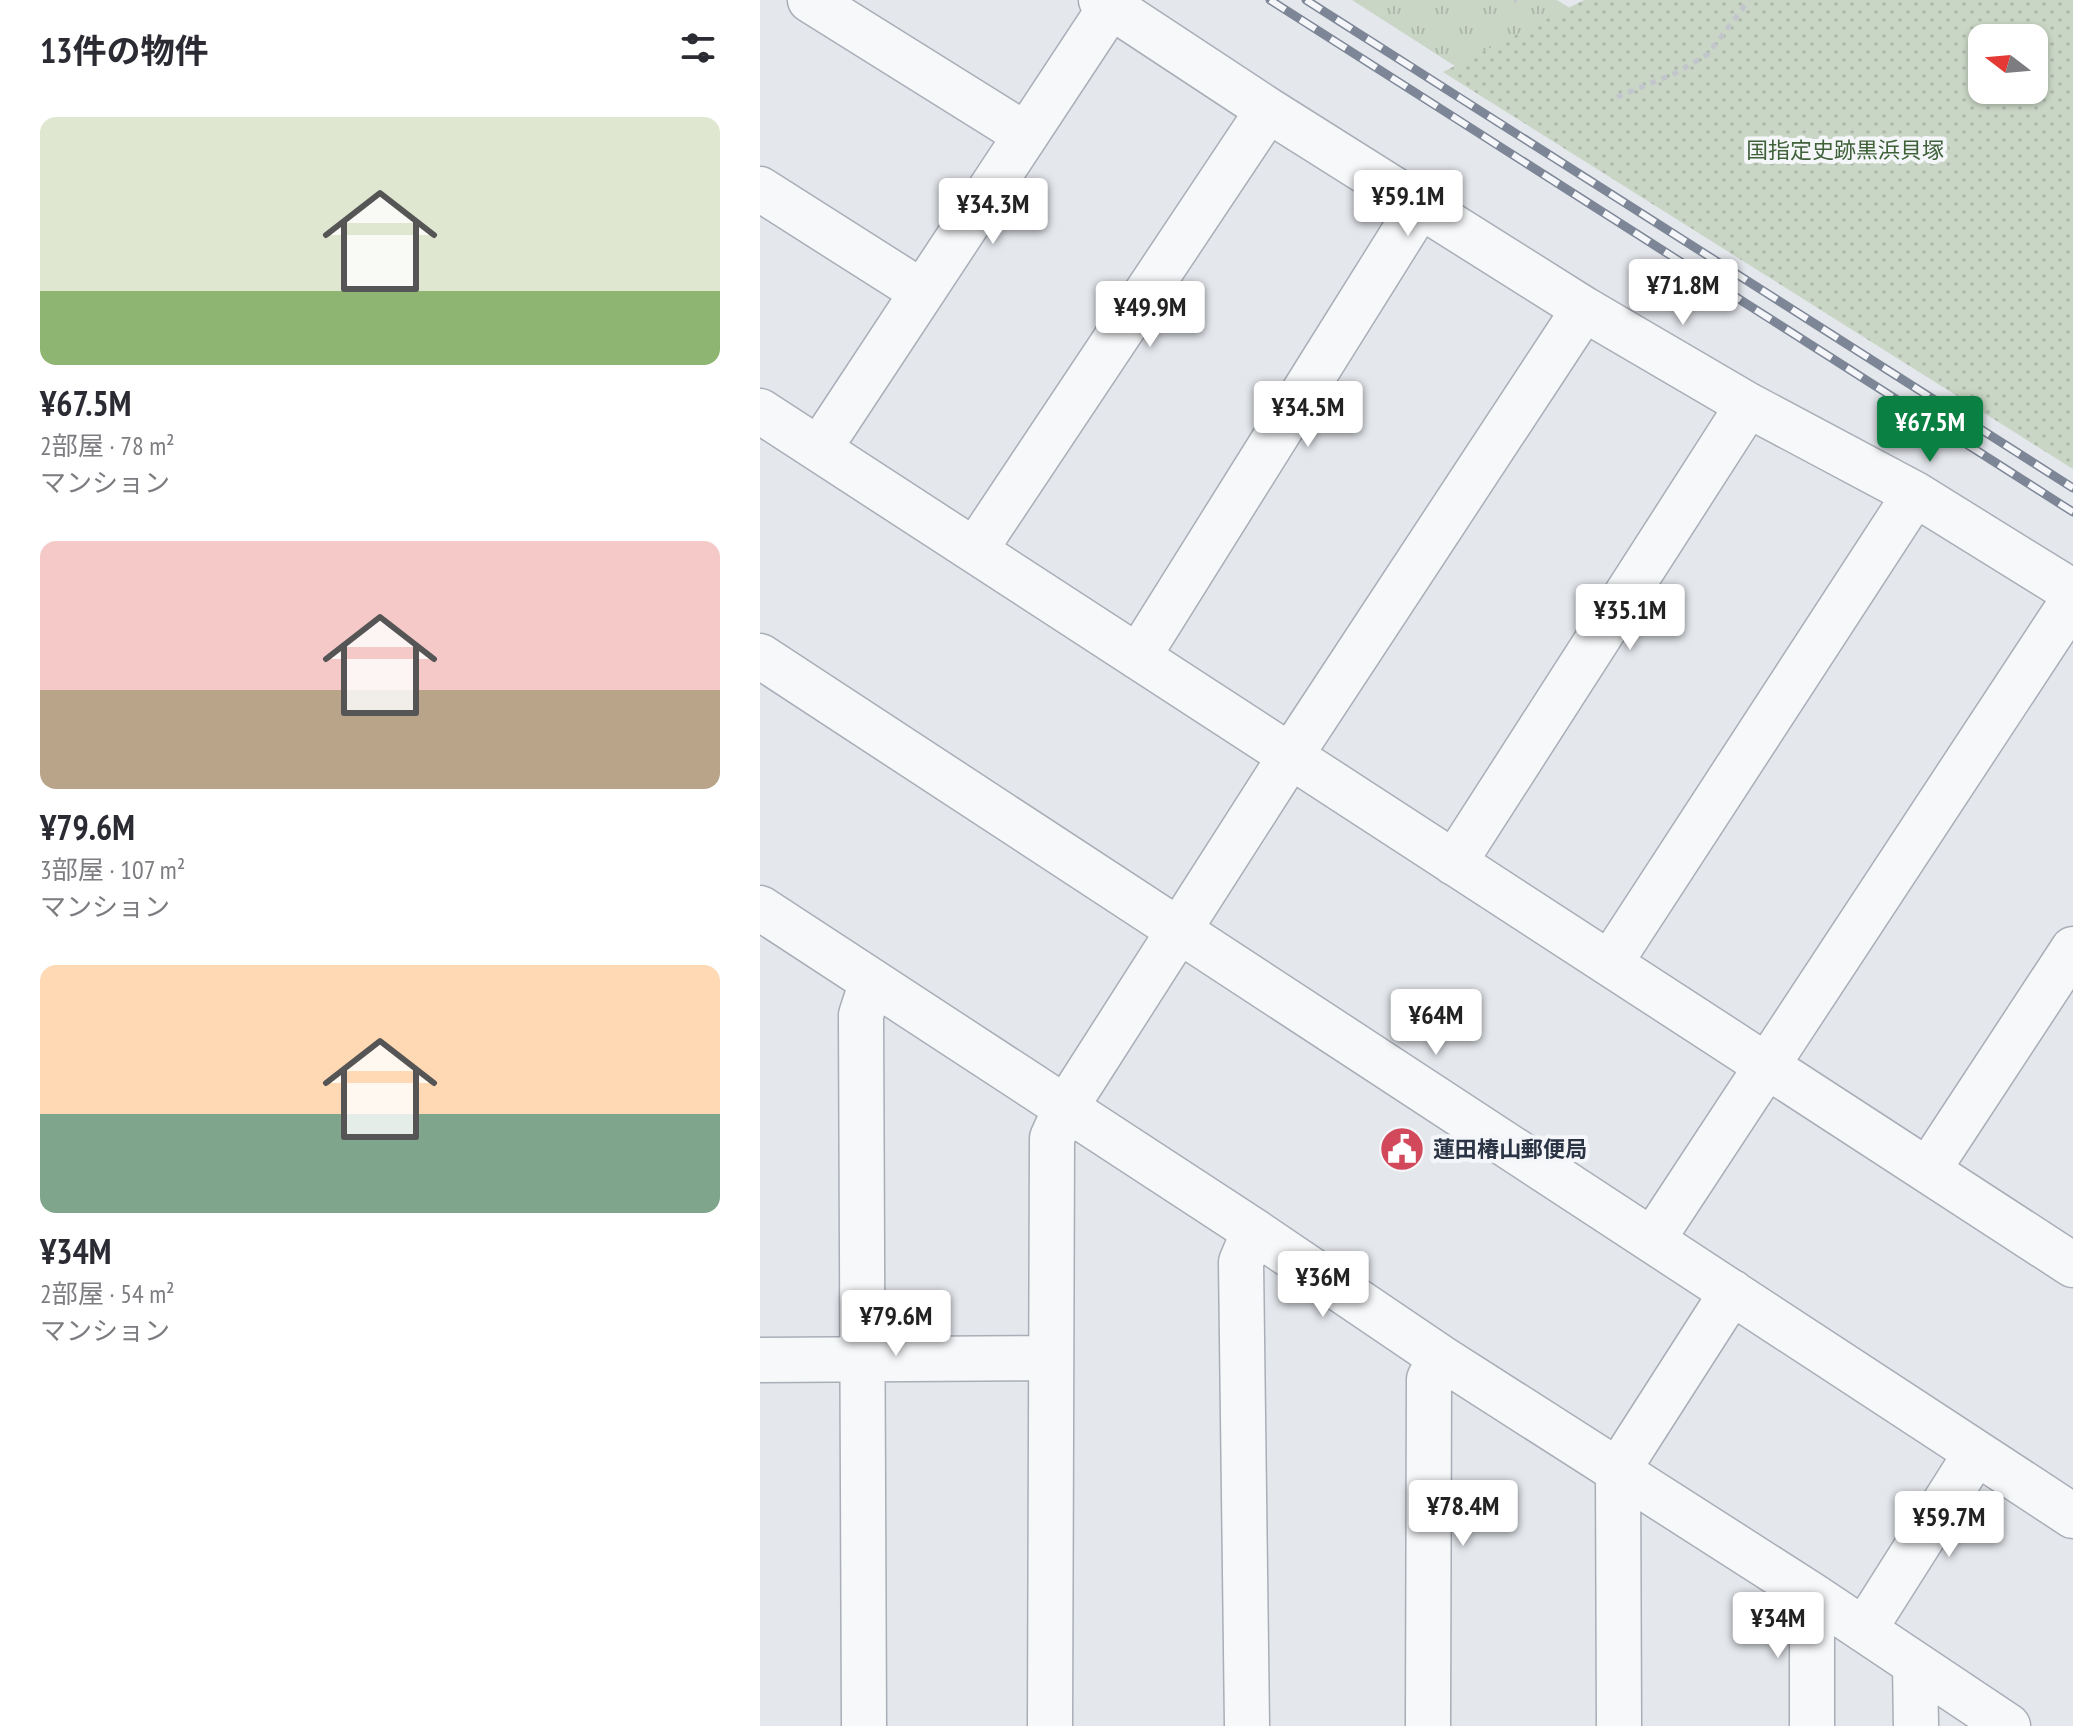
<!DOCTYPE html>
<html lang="ja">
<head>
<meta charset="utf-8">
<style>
  :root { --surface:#fff; --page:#f7f7f7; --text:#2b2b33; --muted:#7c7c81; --accent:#0b8043 }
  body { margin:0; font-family:"PT Sans Narrow","Noto Sans JP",sans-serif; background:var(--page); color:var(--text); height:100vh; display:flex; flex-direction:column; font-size:30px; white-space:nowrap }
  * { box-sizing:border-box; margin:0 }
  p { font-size:26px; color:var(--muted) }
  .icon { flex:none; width:44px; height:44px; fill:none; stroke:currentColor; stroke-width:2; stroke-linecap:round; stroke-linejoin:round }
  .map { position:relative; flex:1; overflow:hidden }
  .panel { display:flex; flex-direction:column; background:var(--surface); width:760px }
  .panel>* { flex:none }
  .needle { width:52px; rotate:286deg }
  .tools { position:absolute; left:1208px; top:24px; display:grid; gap:16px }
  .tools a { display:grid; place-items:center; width:80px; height:80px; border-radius:16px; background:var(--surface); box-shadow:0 2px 6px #0004; font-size:40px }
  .price { position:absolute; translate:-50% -68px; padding:0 18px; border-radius:8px; background:#fff; color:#222; font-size:26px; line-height:52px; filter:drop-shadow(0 2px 4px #0008) }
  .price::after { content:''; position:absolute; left:50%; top:48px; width:24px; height:18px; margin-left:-12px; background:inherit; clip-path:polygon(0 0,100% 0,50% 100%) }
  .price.current { background:var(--accent); color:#fff }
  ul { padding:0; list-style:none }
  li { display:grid; align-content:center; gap:16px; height:424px; padding:0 40px }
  li span { display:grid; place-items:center; height:248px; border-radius:16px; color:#555 }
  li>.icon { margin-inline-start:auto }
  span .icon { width:144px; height:144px; fill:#fffc; stroke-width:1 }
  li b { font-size:34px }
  h2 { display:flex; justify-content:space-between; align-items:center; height:96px; padding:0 40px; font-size:34px }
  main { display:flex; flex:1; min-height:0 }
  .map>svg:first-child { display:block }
</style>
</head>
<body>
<main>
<section class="panel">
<h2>13件の物件<svg class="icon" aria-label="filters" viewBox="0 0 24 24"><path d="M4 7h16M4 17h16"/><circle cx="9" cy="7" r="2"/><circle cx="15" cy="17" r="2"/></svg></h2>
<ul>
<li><span style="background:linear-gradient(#dfe7d0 70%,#8fb573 0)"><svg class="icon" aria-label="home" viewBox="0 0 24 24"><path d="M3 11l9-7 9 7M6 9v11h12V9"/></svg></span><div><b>¥67.5M</b><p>2部屋 · 78 m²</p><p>マンション</p></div></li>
<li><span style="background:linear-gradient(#f6c9c9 60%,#b9a48a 0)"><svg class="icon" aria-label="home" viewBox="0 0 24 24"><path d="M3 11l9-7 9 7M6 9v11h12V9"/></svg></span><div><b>¥79.6M</b><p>3部屋 · 107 m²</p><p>マンション</p></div></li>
<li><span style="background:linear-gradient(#ffd9b3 60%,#7fa58c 0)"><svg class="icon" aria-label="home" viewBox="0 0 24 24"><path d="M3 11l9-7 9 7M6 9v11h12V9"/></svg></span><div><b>¥34M</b><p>2部屋 · 54 m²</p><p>マンション</p></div></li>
</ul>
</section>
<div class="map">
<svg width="1313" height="1726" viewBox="0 0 1313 1726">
  <defs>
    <pattern id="grass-tufts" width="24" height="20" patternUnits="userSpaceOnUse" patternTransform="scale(2)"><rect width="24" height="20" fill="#c9d6c5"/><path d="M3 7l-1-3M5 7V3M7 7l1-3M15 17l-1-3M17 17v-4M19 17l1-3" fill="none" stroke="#adb8ab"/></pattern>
    <pattern id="park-dots" width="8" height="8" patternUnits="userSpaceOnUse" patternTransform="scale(2)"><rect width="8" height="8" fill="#c9d6c5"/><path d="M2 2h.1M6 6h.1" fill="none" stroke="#adb8ab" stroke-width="1.8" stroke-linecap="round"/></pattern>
  </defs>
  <rect width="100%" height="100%" fill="#e4e7ec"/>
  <path fill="url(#grass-tufts)" d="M592,0H797L854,35L795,130Z"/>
  <path fill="url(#park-dots)" fill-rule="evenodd" d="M824,0H1313V469L683,72ZM1222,38H1274V90H1222Z"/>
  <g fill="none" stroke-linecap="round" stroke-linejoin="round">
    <g stroke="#a9aeb7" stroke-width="47">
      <path id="minor" d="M50,0L266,135
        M341,0L508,110L824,309L988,405L1155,494L1313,592
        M0,189L162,292
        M0,411L1313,1265
        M59,449L351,6
        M215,550L508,110
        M0,656L1313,1516
        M378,657L660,206
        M694,863L988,405
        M0,908L494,1231L680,1357L1052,1595L1248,1726
        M850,963L1155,494
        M1168,1170L1313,949
        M893,1239L1313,600
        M0,1360L291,1358
        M1104,1630L1216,1453
        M1155,1664L1156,1726
        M104,1726L101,1015L112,981
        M290,1726L292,1138L306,1107L531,755L824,309
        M487,1726L481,1262L494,1231
        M668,1726L669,1379L680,1357
        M859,1726L858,1470L972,1292
        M1052,1726V1595"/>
    </g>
    <path stroke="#c2c5cb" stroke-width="5" stroke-dasharray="6 6" stroke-linecap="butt" d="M754,0H757
      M857,97L916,73L948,54L989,0"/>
    <use href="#minor" stroke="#f7f8fa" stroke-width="44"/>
    <g stroke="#7d8696" stroke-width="9">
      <path id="rail" d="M510,0L1313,512
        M546,0L1313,488"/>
    </g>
    <use href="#rail" stroke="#f4f6f9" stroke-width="6" stroke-dasharray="18" stroke-linecap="butt"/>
  </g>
  <defs>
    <g id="civic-disc" transform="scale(2.3)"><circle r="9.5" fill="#d1495b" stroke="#f4f6f9"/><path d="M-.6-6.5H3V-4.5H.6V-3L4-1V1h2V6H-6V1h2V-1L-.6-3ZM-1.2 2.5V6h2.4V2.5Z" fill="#fff"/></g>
  </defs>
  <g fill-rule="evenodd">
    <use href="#civic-disc" x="642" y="1149"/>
  </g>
  <g text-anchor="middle" stroke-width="8" stroke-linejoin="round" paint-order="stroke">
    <g font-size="22" fill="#3f6138" stroke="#f4f6f9">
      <text x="1085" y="158">国指定史跡黒浜貝塚</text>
    </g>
    <g font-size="22" font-weight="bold" fill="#2b3445" stroke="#f4f6f9" text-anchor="start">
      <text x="673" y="1157">蓮田椿山郵便局</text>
    </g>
  </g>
</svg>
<div class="tools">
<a><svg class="needle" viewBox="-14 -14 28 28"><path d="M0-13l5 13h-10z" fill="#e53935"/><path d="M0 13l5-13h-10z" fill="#7c7c81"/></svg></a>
</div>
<b class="price" style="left:648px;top:238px">¥59.1M</b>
<b class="price" style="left:233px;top:246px">¥34.3M</b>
<b class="price" style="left:923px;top:327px">¥71.8M</b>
<b class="price" style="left:390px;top:349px">¥49.9M</b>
<b class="price" style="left:548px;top:449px">¥34.5M</b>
<b class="price current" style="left:1170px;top:464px">¥67.5M</b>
<b class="price" style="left:870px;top:652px">¥35.1M</b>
<b class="price" style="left:676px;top:1057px">¥64M</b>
<b class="price" style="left:563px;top:1319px">¥36M</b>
<b class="price" style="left:136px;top:1358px">¥79.6M</b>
<b class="price" style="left:703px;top:1548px">¥78.4M</b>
<b class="price" style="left:1189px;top:1559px">¥59.7M</b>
<b class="price" style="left:1018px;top:1660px">¥34M</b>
</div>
</main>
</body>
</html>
